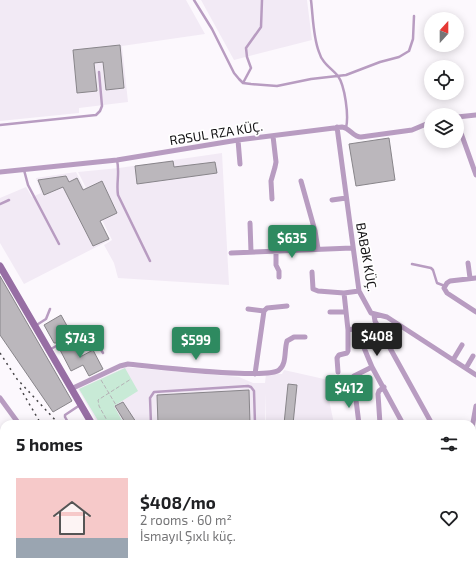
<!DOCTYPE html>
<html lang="en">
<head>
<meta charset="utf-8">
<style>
  :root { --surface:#fff; --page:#f2f2f2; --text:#202124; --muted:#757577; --line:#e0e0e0; --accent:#2e8a60 }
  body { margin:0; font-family:"Exo 2",sans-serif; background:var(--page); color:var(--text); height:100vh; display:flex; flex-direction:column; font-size:15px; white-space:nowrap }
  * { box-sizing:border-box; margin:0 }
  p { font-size:13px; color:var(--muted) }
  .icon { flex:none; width:22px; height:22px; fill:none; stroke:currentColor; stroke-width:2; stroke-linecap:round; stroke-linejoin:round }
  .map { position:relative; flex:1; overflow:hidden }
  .details { position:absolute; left:0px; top:420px; width:476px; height:156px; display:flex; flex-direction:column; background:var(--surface); border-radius:12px 12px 0 0; box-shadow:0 2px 10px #0003 }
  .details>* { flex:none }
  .needle { width:26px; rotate:21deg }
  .tools { position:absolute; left:424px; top:12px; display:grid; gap:8px }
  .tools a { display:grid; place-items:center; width:40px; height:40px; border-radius:50%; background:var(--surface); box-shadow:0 2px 10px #0003; font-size:20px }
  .price { position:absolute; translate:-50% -34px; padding:0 9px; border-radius:4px; background:var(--accent); color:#fff; font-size:13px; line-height:26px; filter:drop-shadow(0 1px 2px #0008) }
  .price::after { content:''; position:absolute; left:50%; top:24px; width:12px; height:9px; margin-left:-6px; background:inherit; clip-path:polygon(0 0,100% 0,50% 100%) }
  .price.on { background:#222; color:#fff }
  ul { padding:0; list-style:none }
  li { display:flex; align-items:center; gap:12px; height:100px; padding:0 16px }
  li+li { border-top:1px solid var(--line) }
  li span { display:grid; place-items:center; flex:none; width:112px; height:80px; border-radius:0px; color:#555 }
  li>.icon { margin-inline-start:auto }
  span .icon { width:48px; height:48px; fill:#fffc; stroke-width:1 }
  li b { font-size:17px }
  h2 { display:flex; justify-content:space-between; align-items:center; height:48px; padding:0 16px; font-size:17px }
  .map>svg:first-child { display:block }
</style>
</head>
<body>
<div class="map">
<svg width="476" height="576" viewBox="0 0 476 576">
  <rect width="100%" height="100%" fill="#fcf8fd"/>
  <path fill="#f2eaf5" d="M0,0H186L205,34L122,46L128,102L79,108V113L0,121Z
    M201,0H307L312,40L234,60Z
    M222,153L229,285L118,278L114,263L104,245L112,240L78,172L119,168Z
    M76,172L110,240L24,284L0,243V198L26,187L32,197L41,193L36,178Z
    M125,367L239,377L253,383H265L266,374H282L284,370L333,381L334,387L327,390L334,424H266L265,393V424H98L78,389Z
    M4,467V560L0,562V469Z
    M472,542L476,551V576H186L184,572H472Z
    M4,561V572H116L108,576H3L0,575V564Z"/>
  <path fill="#c8ead6" d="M125,368L138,391L114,406L124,424H100L79,389Z"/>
  <path fill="#bbb7bc" stroke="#88858a" d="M120,45L124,88L106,90L103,62L94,63L97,91L77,93L73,50Z
    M389,138L395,180L356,186L349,144Z
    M173,161L174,167L215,162L217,173L137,184L135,166Z
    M66,176L69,182L77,178L83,190L102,181L117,213L100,221L109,239L93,246L63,187L44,195L38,180Z
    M0,276L72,401L53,412L0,335Z
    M61,315L71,333L69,334V336L56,343H54L44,325Z
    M72,340L80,357L93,350L103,369L89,376L83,365L71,371L59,348Z
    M288,384L297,385L293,424H284Z
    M249,390L250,424H158L157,395Z
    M123,402L136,422L133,424H126L115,406Z
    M216,572H365V576H216Z"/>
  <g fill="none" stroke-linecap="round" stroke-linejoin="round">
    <path stroke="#b5b2b6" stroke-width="1" stroke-dasharray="4 2" stroke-linecap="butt" d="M101,380L116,405
      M109,424L99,406L98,400L131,379"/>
    <path stroke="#b89cc1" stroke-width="2.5" d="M194,0L212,29L234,73L239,79L243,83L251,84L277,86L311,79L346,75L380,62L399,57L409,51L413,39L414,16
      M311,0C313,16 313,37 319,52C322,63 331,68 338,76C345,86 349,116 346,128
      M243,83L251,68L247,57L246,48L261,27L262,0
      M0,125L96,115L100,111L102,106L99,72
      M117,160C120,173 116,183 118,195L150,261
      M24,170L28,185L59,244
      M0,204L9,200
      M412,264L431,268L433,270L437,283L445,286
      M35,326L46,319L50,309
      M49,350L85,330L90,331L103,353
      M69,424L65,417V415L80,405
      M151,424L150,398L154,392L248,386L251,387L254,391L255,424
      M0,552L4,549
      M190,572L193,576
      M381,576L382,572"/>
    <path stroke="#b89cc1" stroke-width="5" d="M457,117L476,115
      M458,117L461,133L476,175
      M337,127L359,291L371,313L387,317L476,375
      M238,140L240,164
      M0,172L117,160L238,140L342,127C350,128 353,137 361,137L412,130L431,122
      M301,181L315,231L318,249
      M272,199L271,181L275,167L276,162L273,136
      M332,200L346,198
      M250,223L251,252
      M276,251V265L279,271V277
      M231,253L352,248
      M468,263L470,278
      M312,272L313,289L318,291L344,293
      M476,278L450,281L447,283L444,288L447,293L476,312
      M359,291L344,293L348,330L353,329L357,331L372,367L403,424
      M248,309L264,311
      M330,312H346
      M374,315L375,321L432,424
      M453,360L462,345
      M466,368L473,356
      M338,372L337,358L339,355L347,353L348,351V330
      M255,374L264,311L267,308L287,306
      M354,376L372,367
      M71,389L120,366L128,364C150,366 267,380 279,370C287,364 284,350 287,341L294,337H305
      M350,390L356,400L359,424
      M0,398L19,424
      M380,424L378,394L379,391L384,387
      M472,428L476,406
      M0,463L4,460
      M472,470H476
      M125,572L128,576"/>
    <path stroke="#976ea4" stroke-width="7" d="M0,266L92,424
      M178,572L181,576"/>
    <path stroke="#484649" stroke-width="1.5" stroke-dasharray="2 4" stroke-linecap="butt" d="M0,353L17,379L59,424
      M20,388L41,424
      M131,572L134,576"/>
  </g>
  <g text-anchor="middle" stroke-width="3.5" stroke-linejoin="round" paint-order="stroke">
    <g font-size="13" fill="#151416" stroke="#fff">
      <text transform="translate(216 133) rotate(-9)" y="5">RƏSUL RZA KÜÇ.</text>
      <text transform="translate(367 257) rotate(80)" y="5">BABƏK KÜÇ.</text>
    </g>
  </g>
</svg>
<div class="tools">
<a><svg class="needle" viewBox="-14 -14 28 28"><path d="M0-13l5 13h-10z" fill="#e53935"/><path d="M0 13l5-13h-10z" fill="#757577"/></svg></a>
<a><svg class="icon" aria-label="locate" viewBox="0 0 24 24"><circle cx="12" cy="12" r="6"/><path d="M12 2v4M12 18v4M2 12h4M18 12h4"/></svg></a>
<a><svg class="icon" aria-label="layers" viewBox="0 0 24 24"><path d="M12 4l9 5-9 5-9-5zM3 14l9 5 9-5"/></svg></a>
</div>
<b class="price" style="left:292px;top:259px">$635</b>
<b class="price on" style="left:377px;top:357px">$408</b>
<b class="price" style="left:80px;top:359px">$743</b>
<b class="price" style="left:196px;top:361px">$599</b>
<b class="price" style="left:349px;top:409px">$412</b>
<section class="details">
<h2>5 homes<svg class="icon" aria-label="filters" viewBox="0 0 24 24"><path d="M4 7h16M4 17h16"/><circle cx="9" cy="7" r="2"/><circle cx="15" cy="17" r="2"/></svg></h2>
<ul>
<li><span style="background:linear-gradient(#f6c9c9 75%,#9aa5b1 0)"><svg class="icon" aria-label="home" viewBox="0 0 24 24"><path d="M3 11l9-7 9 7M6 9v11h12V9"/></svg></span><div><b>$408/mo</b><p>2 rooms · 60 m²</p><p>İsmayıl Şıxlı küç.</p></div><svg class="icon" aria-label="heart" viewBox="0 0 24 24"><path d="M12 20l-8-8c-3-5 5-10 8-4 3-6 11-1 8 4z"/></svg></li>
</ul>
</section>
</div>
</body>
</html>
